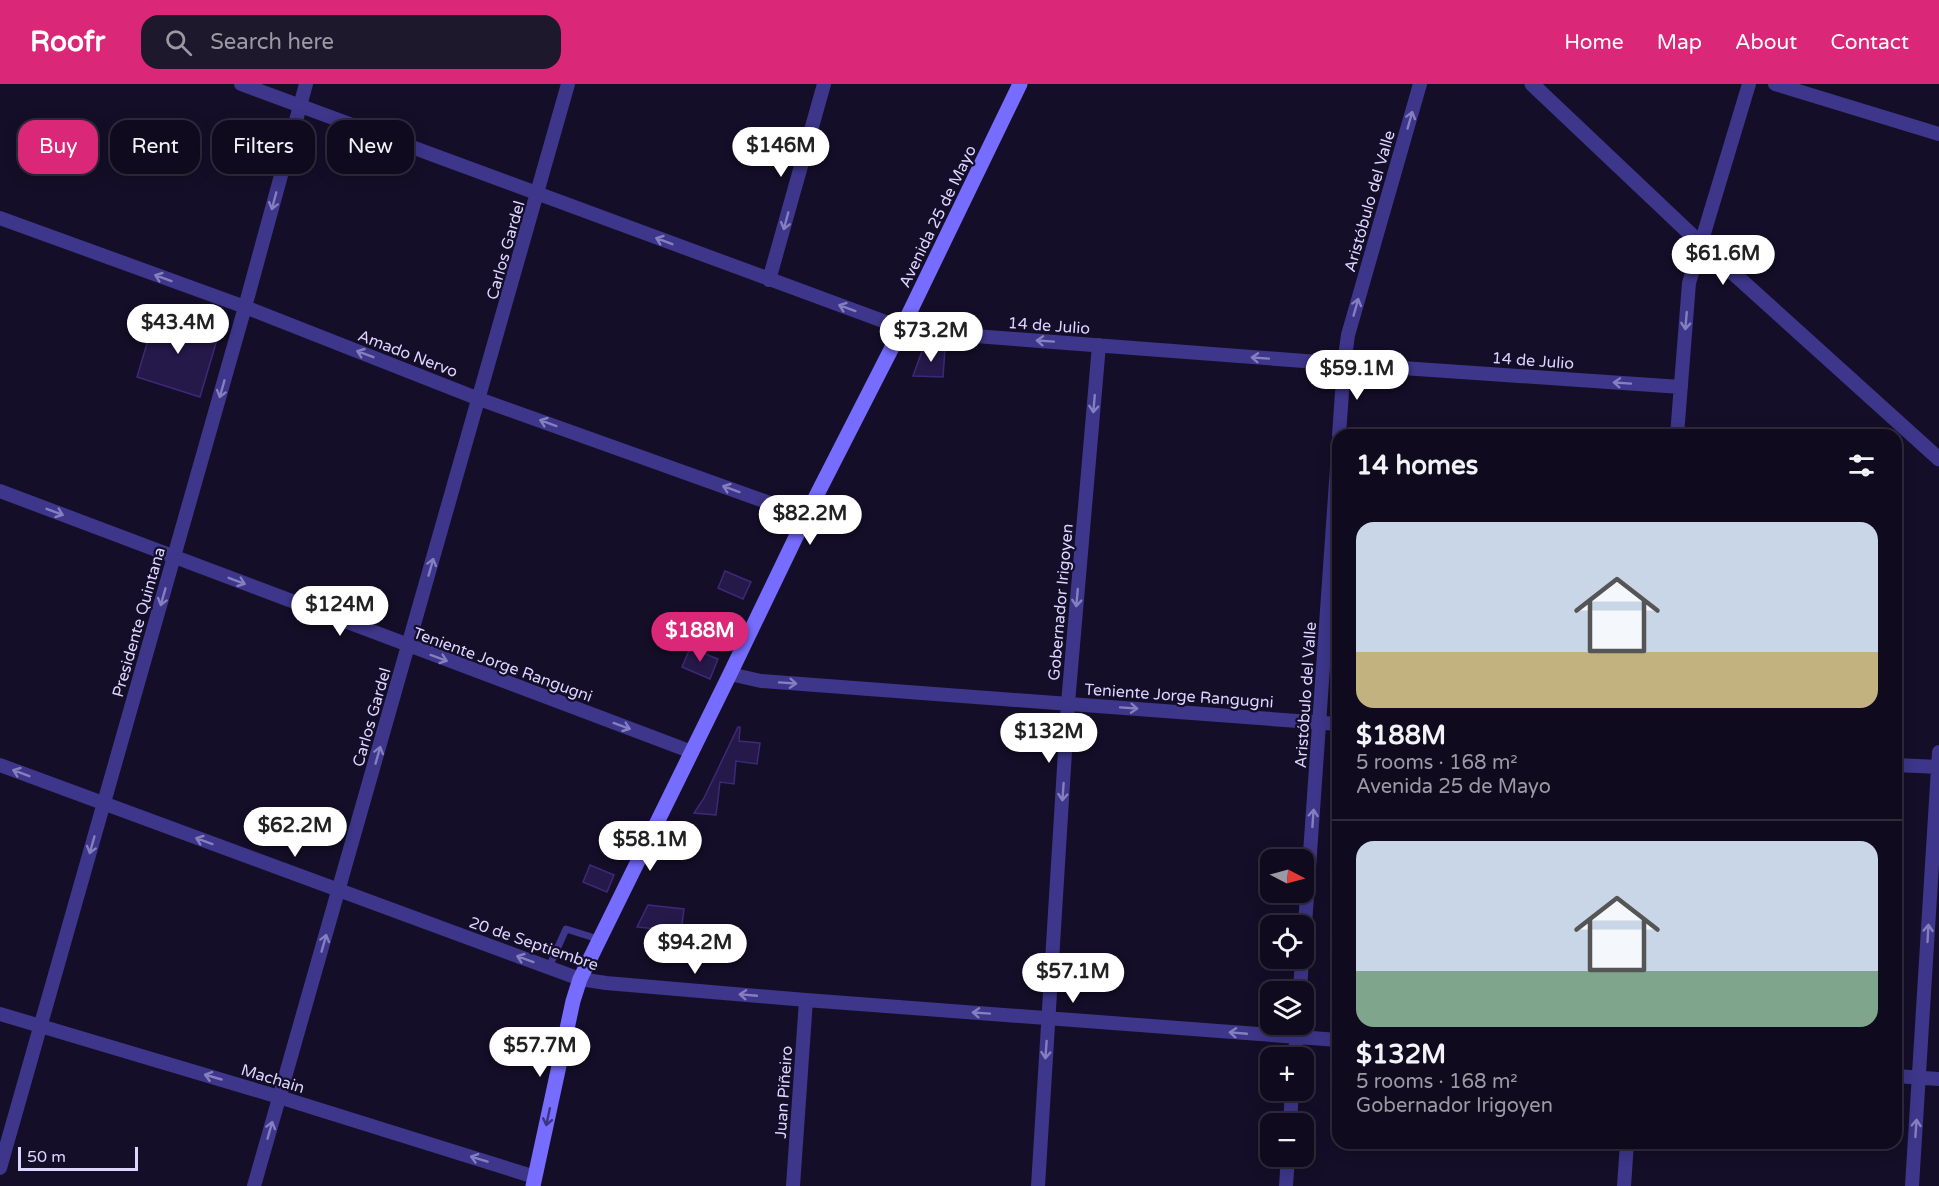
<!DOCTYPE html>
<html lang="en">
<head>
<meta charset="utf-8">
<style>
  :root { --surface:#0f0a1e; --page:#1d182b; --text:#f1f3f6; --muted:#9b9aa4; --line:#2f2b3c; --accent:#db2777 }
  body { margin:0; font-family:"Varela Round",sans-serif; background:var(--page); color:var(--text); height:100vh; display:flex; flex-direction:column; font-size:22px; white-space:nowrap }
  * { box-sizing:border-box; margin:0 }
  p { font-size:20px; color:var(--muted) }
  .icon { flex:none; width:33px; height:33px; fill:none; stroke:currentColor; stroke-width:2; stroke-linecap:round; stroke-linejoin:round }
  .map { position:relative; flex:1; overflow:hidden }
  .sheet { position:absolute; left:1332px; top:345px; width:570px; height:720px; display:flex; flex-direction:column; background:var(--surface); border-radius:18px; box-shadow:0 3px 15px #0003,0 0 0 2px var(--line) }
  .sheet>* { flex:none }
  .banner { position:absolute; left:18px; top:36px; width:570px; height:54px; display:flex; gap:12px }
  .needle { width:39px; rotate:96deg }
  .buttons { position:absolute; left:1260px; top:765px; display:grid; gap:12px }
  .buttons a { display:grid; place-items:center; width:54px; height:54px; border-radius:12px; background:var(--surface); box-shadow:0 3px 15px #0003,0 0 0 2px var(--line); font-size:30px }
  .scale { position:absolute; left:18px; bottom:15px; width:120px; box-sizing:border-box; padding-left:6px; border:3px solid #dcd5ff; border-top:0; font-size:16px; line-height:21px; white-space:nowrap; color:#dcd5ff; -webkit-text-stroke:4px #140e28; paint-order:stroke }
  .price { position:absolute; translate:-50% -51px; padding:0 14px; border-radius:21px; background:#fff; color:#222; font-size:20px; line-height:39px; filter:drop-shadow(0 2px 3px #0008) }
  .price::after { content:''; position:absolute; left:50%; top:36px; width:18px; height:14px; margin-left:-9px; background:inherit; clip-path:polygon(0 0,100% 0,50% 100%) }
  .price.active { background:var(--accent); color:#fff }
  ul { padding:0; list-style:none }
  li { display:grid; align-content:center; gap:12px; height:318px; padding:0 24px }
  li+li { border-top:2px solid var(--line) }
  li span { display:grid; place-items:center; height:186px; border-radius:18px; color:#555 }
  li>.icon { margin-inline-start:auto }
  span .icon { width:108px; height:108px; fill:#fffc; stroke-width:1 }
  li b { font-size:26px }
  h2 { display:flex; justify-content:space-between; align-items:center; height:72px; padding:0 24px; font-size:26px }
  .pill { padding:0 21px; border-radius:18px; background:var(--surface); box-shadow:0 3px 15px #0003,0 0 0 2px var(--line); font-size:21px; line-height:54px }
  .pill.active { background:var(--accent); color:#fff }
  header { display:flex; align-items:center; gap:36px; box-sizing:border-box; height:84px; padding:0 30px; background:var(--accent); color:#fff }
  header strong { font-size:28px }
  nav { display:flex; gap:33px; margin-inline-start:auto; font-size:21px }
  .search { width:420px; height:54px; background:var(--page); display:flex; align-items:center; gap:15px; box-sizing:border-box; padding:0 21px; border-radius:18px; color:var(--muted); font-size:22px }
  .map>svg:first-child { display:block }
</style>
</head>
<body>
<header>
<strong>Roofr</strong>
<div class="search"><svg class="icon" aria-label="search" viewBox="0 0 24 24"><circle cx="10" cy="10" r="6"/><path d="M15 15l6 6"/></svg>Search here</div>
<nav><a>Home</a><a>Map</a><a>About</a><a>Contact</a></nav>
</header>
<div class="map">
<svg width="1939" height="1102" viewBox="0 0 1939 1102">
  <rect width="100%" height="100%" fill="#140e28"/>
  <path fill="#25194a" stroke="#3c2978" stroke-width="1.5" d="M156,229L219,249L200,313L137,293Z
    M930,264L945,265L943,293L913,292L922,267Z
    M725,487L751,498L743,515L718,504Z
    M690,564L718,575L710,595L682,583Z
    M738,643H740L739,657L760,659L757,680L736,677L734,700L720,698L716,731L694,729L704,714Z
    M590,781L614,791L607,808L583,798Z
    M648,821L684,825L681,848L637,843Z"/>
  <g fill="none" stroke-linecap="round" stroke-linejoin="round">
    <path stroke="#3d368a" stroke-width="7" d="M549,883L566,845L598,855"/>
    <path stroke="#3d368a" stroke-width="14" d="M241,0L902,244L922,248L1344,280L1681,303
      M1775,0L1939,50
      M0,134L245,223L479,315L806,432
      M769,196L824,0
      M1339,351L1344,280L1348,251L1420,0
      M1677,351L1689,199L1749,0
      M0,407L692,668
      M730,590L761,597L1338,640
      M0,681L580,895L606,899L806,916L1338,956
      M1896,681L1939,683
      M1304,855L1338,369
      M1300,908L1302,874
      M0,930L279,1013L535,1093
      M1295,974L1297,940
      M1896,992L1939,995
      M1290,1040L1292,1006
      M0,1084L245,223L306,0
      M254,1102L568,0
      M793,1102L806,916
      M1038,1102L1068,619L1099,261
      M1286,1102L1288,1072
      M1624,1102L1627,1059
      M1912,1102L1939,668"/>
    <path stroke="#3d368a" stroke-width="15" d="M1532,0L1701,160L1939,375"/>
    <path stroke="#766cff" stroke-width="15" d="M533,1102L573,917L580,895L730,590L806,432L902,244L1020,0"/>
  </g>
  <defs><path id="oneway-shaft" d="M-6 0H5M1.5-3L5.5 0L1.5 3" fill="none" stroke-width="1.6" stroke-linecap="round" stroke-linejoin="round" transform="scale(1.5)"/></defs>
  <g stroke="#857ebf">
    <use href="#oneway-shaft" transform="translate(1410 36) rotate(-74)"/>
    <use href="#oneway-shaft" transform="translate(274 117) rotate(105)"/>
    <use href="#oneway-shaft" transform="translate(786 137) rotate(105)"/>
    <use href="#oneway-shaft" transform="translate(664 157) rotate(-159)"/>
    <use href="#oneway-shaft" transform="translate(163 194) rotate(-160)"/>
    <use href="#oneway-shaft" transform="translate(1356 223) rotate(-74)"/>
    <use href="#oneway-shaft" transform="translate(847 224) rotate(-160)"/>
    <use href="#oneway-shaft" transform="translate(1686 237) rotate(95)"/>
    <use href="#oneway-shaft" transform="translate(1045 257) rotate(-176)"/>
    <use href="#oneway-shaft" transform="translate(365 270) rotate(-159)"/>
    <use href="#oneway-shaft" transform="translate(1260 274) rotate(-176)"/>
    <use href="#oneway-shaft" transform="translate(1622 299) rotate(-176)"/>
    <use href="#oneway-shaft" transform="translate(222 305) rotate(106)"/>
    <use href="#oneway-shaft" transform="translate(1094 320) rotate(95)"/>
    <use href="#oneway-shaft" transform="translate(548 339) rotate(-160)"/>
    <use href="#oneway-shaft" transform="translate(731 405) rotate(-160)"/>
    <use href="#oneway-shaft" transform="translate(55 428) rotate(21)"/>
    <use href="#oneway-shaft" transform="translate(431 483) rotate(-74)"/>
    <use href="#oneway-shaft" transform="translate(237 497) rotate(21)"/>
    <use href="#oneway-shaft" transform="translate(163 513) rotate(106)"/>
    <use href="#oneway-shaft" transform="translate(1077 514) rotate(95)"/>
    <use href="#oneway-shaft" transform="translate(439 574) rotate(20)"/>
    <use href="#oneway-shaft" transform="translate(788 599) rotate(4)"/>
    <use href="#oneway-shaft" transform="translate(1129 624) rotate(4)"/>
    <use href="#oneway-shaft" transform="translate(622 642) rotate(20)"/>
    <use href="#oneway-shaft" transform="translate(378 671) rotate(-74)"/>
    <use href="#oneway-shaft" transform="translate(21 689) rotate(-159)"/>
    <use href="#oneway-shaft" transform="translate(1063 708) rotate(94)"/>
    <use href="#oneway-shaft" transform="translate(1313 734) rotate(-86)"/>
    <use href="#oneway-shaft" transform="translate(204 757) rotate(-160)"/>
    <use href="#oneway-shaft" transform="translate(92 761) rotate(106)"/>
    <use href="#oneway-shaft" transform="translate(1928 849) rotate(-87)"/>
    <use href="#oneway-shaft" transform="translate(324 859) rotate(-74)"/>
    <use href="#oneway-shaft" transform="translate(525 875) rotate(-160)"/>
    <use href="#oneway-shaft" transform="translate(748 911) rotate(-175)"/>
    <use href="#oneway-shaft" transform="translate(981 929) rotate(-176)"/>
    <use href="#oneway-shaft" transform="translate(1238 949) rotate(-175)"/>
    <use href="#oneway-shaft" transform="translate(1046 966) rotate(94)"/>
    <use href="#oneway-shaft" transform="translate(213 993) rotate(-164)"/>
    <use href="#oneway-shaft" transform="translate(1916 1044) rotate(-86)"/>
    <use href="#oneway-shaft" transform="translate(270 1046) rotate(-74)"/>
    <use href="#oneway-shaft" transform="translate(479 1075) rotate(-163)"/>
  </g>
  <use stroke="#3b347e" href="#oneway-shaft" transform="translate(548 1033) rotate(102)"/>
  <g text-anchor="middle" stroke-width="4.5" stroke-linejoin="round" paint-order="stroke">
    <g font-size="16" fill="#dcd5ff" stroke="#140e28">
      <text transform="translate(1369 117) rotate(-74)" y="6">Aristóbulo del Valle</text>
      <text transform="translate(937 132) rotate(-64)" y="6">Avenida 25 de Mayo</text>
      <text transform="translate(505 166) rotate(-74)" y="6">Carlos Gardel</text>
      <text transform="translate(1049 241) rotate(4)" y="6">14 de Julio</text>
      <text transform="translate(408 269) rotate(21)" y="6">Amado Nervo</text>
      <text transform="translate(1533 276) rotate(4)" y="6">14 de Julio</text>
      <text transform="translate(1060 518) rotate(-85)" y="6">Gobernador Irigoyen</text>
      <text transform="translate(138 538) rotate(-74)" y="6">Presidente Quintana</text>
      <text transform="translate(503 580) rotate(20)" y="6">Teniente Jorge Rangugni</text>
      <text transform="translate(1179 611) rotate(4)" y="6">Teniente Jorge Rangugni</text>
      <text transform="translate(1305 611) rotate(-86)" y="6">Aristóbulo del Valle</text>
      <text transform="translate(371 633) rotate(-74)" y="6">Carlos Gardel</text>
      <text transform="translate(534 859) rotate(19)" y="6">20 de Septiembre</text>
      <text transform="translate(273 994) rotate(17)" y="6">Machain</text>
      <text transform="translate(783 1008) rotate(-86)" y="6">Juan Piñeiro</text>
    </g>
  </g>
</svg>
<div class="buttons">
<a><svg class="needle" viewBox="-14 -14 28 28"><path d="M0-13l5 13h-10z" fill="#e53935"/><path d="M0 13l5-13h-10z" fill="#9b9aa4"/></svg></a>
<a><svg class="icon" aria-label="locate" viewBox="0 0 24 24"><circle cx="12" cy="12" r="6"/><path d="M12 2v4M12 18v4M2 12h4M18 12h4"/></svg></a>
<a><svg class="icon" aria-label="layers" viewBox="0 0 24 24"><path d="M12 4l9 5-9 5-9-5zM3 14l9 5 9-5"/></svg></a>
<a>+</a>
<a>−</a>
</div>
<div class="scale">50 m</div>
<b class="price" style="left:781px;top:94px">$146M</b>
<b class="price" style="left:1723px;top:202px">$61.6M</b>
<b class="price" style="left:178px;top:271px">$43.4M</b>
<b class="price" style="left:931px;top:279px">$73.2M</b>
<b class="price" style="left:1357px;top:317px">$59.1M</b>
<b class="price" style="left:810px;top:462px">$82.2M</b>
<b class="price" style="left:340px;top:553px">$124M</b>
<b class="price active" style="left:700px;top:579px">$188M</b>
<b class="price" style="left:1049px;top:680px">$132M</b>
<b class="price" style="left:295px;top:774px">$62.2M</b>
<b class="price" style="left:650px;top:788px">$58.1M</b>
<b class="price" style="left:695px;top:891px">$94.2M</b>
<b class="price" style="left:1073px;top:920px">$57.1M</b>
<b class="price" style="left:540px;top:994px">$57.7M</b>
<div class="banner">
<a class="pill active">Buy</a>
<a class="pill">Rent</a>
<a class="pill">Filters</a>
<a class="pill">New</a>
</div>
<section class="sheet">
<h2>14 homes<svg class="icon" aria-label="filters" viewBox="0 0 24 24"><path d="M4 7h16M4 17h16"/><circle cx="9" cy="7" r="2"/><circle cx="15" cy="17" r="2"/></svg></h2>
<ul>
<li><span style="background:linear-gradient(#c9d6e8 70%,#c2b280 0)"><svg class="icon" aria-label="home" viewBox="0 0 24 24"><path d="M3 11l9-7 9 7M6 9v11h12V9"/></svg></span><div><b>$188M</b><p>5 rooms · 168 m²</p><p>Avenida 25 de Mayo</p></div></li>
<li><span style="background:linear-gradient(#c9d6e8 70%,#7fa58c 0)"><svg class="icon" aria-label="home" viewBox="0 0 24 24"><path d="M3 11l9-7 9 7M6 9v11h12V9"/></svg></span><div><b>$132M</b><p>5 rooms · 168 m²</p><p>Gobernador Irigoyen</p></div></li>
</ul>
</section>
</div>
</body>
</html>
